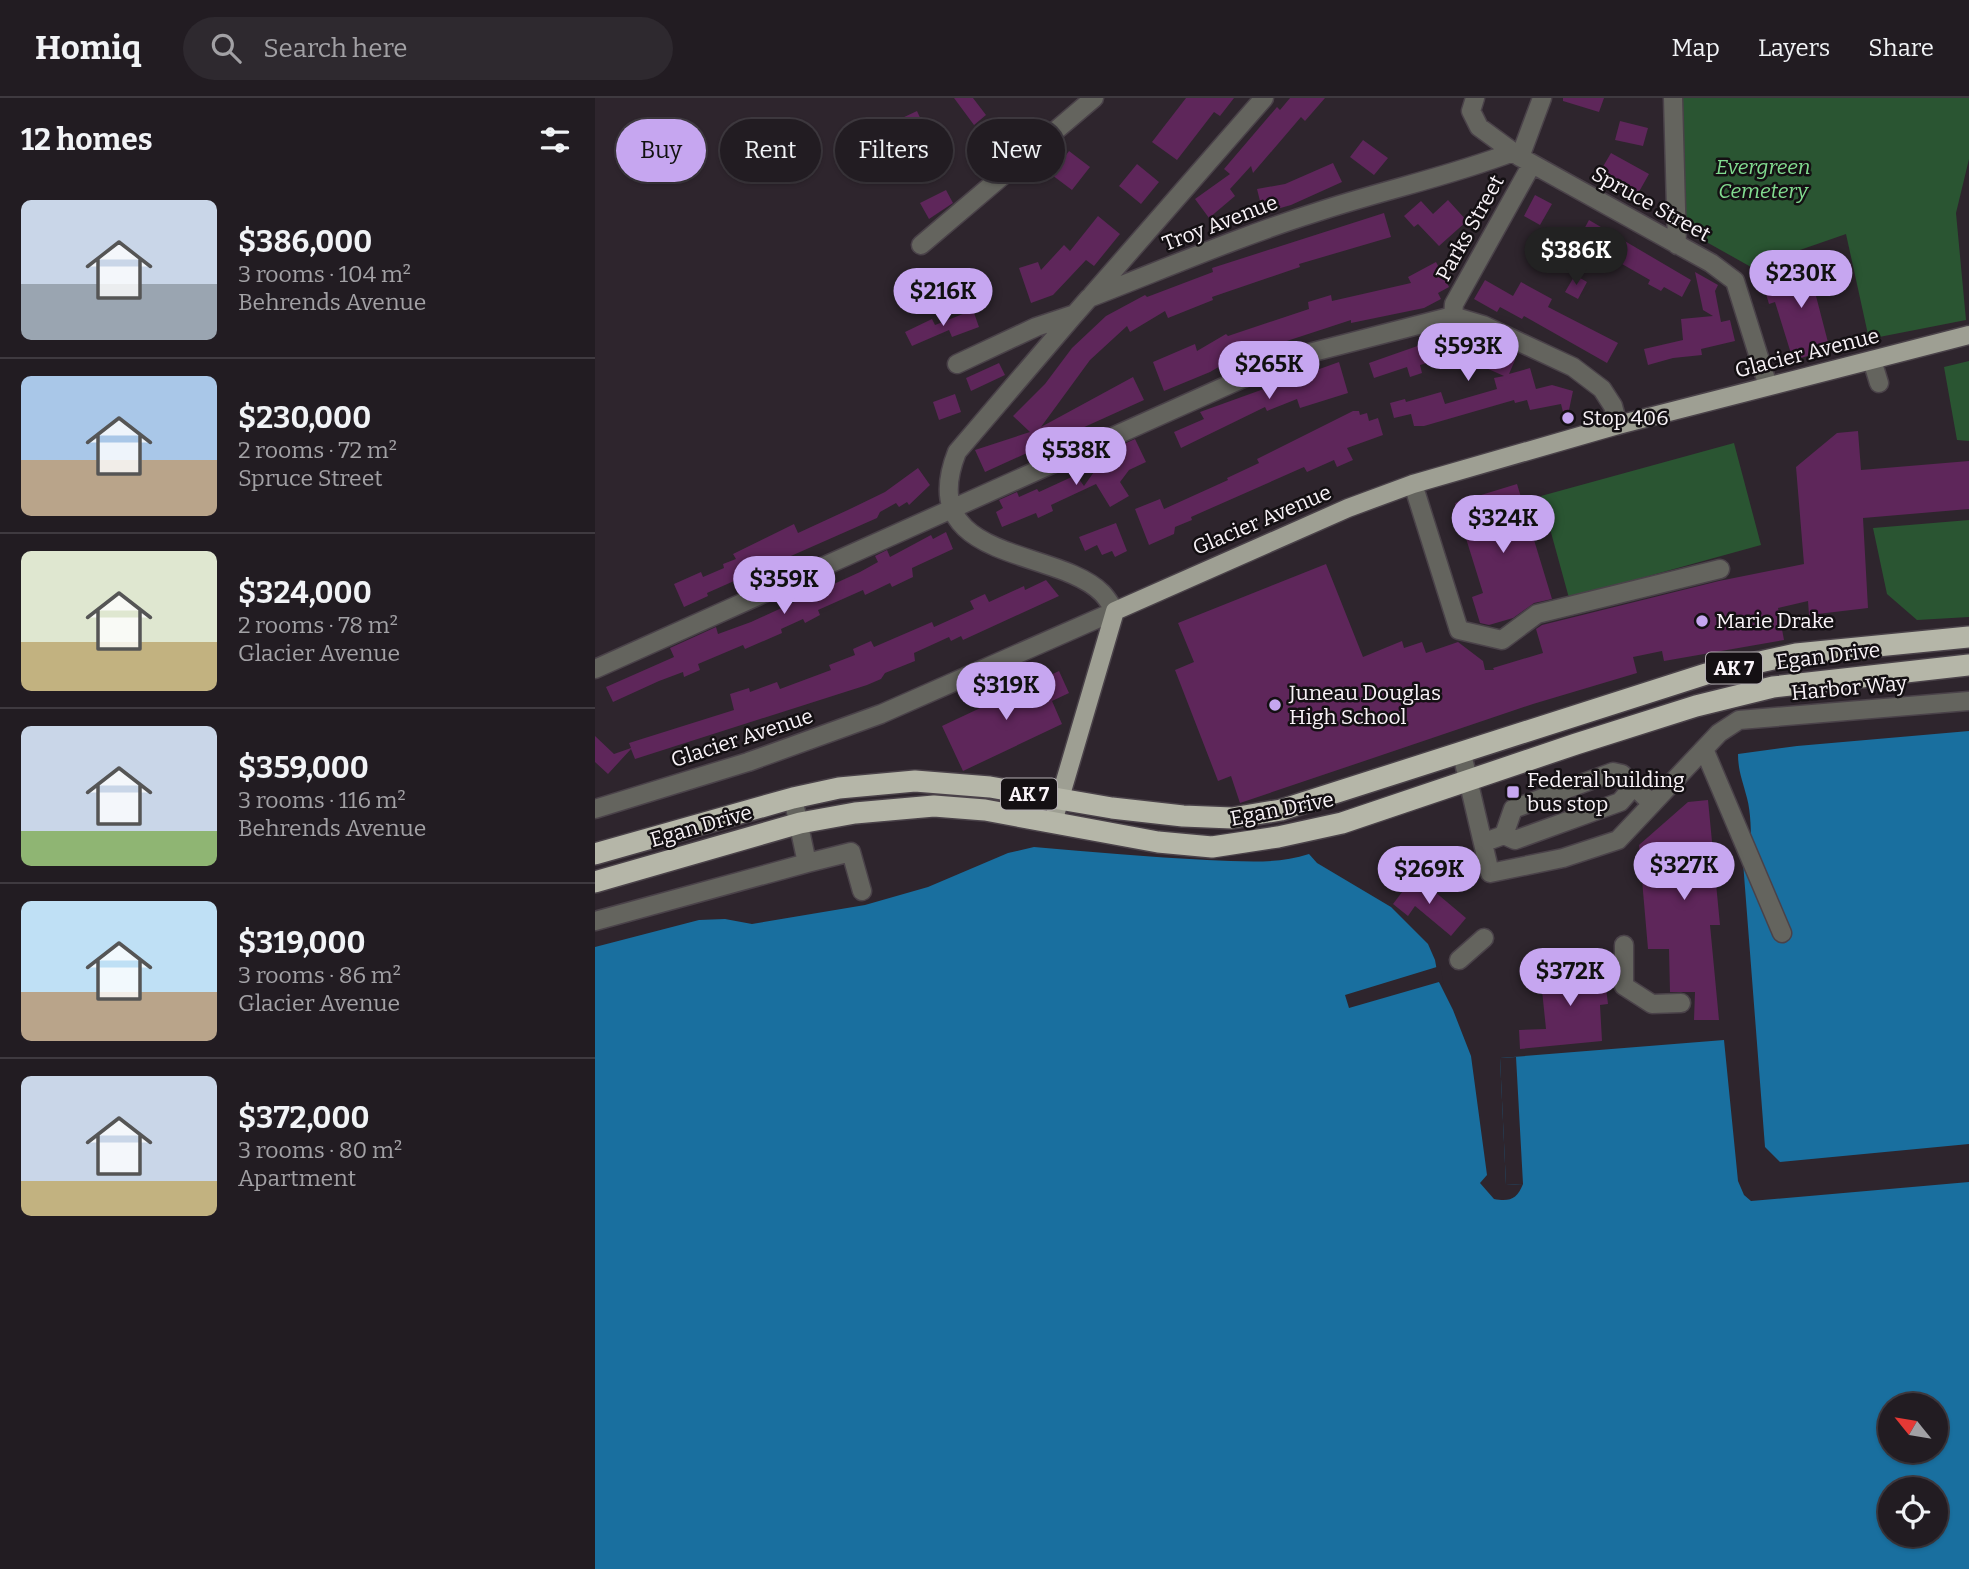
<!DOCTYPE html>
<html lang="en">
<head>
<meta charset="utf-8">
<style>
  :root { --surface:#221c22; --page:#2e292f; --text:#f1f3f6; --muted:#a2a1a5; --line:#3f3a40; --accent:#c6a6f0 }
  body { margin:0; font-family:Bitter,serif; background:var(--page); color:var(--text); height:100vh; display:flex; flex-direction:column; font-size:26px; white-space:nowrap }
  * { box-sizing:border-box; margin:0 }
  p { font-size:23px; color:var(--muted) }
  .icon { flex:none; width:38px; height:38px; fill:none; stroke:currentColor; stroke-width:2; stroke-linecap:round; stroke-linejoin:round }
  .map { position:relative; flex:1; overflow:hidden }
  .drawer { display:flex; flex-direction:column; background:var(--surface); width:595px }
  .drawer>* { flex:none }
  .guide { position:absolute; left:21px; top:21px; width:665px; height:63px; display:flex; gap:14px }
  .needle { width:46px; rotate:300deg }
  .controls { position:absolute; left:1283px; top:1295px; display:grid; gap:14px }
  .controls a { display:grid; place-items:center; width:70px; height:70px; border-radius:50%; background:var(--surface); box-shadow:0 2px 5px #0004,0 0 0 2px var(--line); font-size:35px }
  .price { position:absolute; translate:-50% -60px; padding:0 16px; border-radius:24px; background:var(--accent); color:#111; font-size:23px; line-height:46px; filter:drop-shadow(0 2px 4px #0008) }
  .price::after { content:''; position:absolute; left:50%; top:42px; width:21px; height:16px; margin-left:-10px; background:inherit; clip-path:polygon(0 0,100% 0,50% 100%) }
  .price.active { background:#222; color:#fff }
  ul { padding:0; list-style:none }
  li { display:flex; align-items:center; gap:21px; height:175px; padding:0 21px }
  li+li { border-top:2px solid var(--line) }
  li span { display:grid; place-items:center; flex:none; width:196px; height:140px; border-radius:10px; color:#555 }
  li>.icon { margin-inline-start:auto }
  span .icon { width:84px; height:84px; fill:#fffc; stroke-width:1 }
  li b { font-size:30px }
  h2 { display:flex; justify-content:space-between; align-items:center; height:84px; padding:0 21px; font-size:30px }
  .pill { padding:0 24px; border-radius:32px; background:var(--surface); box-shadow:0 2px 5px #0004,0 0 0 2px var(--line); font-size:24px; line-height:63px }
  .pill.active { background:var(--accent); color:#111 }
  header { display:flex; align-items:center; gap:42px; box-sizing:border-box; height:98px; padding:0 35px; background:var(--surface); border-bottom:2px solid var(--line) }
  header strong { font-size:33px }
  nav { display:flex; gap:38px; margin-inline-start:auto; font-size:24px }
  .search { width:490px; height:63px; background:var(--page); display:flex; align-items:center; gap:18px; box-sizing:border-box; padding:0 24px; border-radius:38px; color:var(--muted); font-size:26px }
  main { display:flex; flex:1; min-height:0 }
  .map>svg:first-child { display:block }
</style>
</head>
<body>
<header>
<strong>Homiq</strong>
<div class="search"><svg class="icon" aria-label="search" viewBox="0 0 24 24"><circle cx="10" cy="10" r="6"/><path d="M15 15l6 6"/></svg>Search here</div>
<nav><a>Map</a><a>Layers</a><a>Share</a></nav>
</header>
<main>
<section class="drawer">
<h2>12 homes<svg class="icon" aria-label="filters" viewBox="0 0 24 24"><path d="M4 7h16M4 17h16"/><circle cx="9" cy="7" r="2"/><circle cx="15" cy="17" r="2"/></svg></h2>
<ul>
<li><span style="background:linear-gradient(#c9d6e8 60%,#9aa5b1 0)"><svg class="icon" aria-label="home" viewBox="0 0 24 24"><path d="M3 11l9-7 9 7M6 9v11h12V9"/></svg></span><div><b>$386,000</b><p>3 rooms · 104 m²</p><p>Behrends Avenue</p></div></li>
<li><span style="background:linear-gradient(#a9c7e8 60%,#b9a48a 0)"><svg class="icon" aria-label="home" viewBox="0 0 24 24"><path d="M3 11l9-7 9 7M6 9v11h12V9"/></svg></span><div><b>$230,000</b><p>2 rooms · 72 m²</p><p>Spruce Street</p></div></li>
<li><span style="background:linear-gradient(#dfe7d0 65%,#c2b280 0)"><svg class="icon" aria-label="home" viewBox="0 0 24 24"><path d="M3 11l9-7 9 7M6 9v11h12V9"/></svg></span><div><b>$324,000</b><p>2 rooms · 78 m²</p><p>Glacier Avenue</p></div></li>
<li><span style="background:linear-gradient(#c9d6e8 75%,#8fb573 0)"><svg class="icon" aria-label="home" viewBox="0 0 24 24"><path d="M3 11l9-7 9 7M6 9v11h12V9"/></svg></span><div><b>$359,000</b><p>3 rooms · 116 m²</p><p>Behrends Avenue</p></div></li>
<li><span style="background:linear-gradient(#bfe0f5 65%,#b9a48a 0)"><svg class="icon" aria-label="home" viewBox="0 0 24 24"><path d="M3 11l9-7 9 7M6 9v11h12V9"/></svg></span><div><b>$319,000</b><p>3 rooms · 86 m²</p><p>Glacier Avenue</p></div></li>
<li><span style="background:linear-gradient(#c9d6e8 75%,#c2b280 0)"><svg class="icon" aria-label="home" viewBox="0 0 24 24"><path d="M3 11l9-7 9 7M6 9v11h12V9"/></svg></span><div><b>$372,000</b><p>3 rooms · 80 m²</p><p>Apartment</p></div></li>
</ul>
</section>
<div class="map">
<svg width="1374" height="1471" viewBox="0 0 1374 1471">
  <rect width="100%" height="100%" fill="#2e252d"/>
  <path fill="#2a5532" d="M1085,0H1374V61L1361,115L1371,222L1274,241L1251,136L1156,169L1090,132Z
    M1374,263V343L1362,342L1349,269Z
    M1139,345L1166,447L974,500L946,398Z
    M1374,422V519L1322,522L1292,496L1278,430Z"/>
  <path fill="#196f9f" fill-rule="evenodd" d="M1374,633V1046L1185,1064L1170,1049L1147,751L1156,750C1156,734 1156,715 1152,700C1148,684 1143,673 1143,656L1202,648Z
    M439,749C497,754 554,759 612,762C646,763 681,767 714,756L722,765L796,809L833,846L840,862L844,884L858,912L876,958L892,1077L885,1085L899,1101C915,1104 922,1101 928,1086L911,1087L905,960L1129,942L1143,1083L1149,1097L1156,1103L1374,1084V1471H0V849L104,822L130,821L157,826L270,807L333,789L413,755ZM1295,1307H1340V1353H1295ZM1295,1391H1340V1437H1295Z"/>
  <path fill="#2e252d" d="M845,868L849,887L844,884L754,910L750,897Z
    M921,959L928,1086L911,1087L905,960Z"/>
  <path fill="#5e265a" d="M359,0H378L391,17L379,27Z
    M591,0H639L625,18L619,14L582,62L557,44Z
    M695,0H730L710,23L706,19L658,75L656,68L635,91L640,98L614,120L600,101L635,76L629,71L682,9L685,12Z
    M968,0H1009L1004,14L968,3Z
    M322,13L332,35L267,68L256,44Z
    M1025,23L1053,30L1048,48L1020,42Z
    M768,42L793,60L779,77L755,59Z
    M474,53L495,69L477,92L457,77Z
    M1016,55L1054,76L1041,99L1003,77Z
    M738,65L747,84L696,107L668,115L662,91L690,86Z
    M542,66L564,84L546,106L524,88Z
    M351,92L358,105L334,121L325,105Z
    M940,97L957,106L945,127L929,118Z
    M853,102L872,123L844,148L823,126L819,129L809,118L826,103L838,116Z
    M789,115L796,139L704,166L705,169L617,199L618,202L573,220L570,213L535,234L532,228L495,262L446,329L538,279L549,302L390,374L380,352L435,334L418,318L450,286L477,250L511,218L550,197L552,199L618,174L617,170Z
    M503,118L525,136L499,168L491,162L458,197L436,205L424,170L443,164L446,172L469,147L475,153Z
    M994,122L1096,182L1087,199L1069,189L1066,193L1053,186L1055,182L999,150L995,157L980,148Z
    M841,164L854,189L843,195L846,201L829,210L756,225V222L652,256L651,253L615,274L569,293L558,264L600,246L602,253L631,236L633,238L714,211L713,204L736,197L737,203L816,185L813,179Z
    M1231,167L1237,188L1228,190L1229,195L1221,198L1235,252L1198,262L1180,204L1174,206L1168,186Z
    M1100,174L1123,187L1120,193L1126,224L1135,222L1140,243L1106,251L1107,257L1078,260L1053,267L1049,251L1088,242L1086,221L1118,218L1108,212Z
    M980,177L992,184L983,201L970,194Z
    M890,182L918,198L926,184L957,201L953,209L1023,245L1012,265L929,218L927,221L905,209L902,214L879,201Z
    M378,212L384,229L357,239L354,232L317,248L310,234L337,221L340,227Z
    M872,241L920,262L914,276L935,270L941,291L957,287L978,293L971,326L966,306L935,312L932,302L920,305L919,302L829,328H819L816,316L799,320L795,305L810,301L811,304L846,294L850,306L902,291L899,280L909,278L871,261L849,269L847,261L825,267L827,275L815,279L812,269L779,280L774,265L831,245L832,249L854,242L855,245Z
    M744,264L753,295L705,310L702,301L672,313L670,309L586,350L579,334L609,321L605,314Z
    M404,265L410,277L376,293L371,280Z
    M360,296L366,314L344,322L338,304Z
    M758,313H764L765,317L772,315L774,323L783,320L788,337L752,350L758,362L742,369L739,362L712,374L709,369L596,419L597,422L580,429L579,436L554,447L540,411L565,401L569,411L633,382L632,380L664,365L662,361Z
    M1263,333L1266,372L1374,363V411L1268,420L1273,510L1214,517L1213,503L1183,510L1189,542L1069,563L1067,553L1038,559L1042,575L938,606L645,705L636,678L623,683L580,572L599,564L583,525L731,466L768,559L807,543L809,550L827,544L831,555L863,544L888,563L890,572H899L898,570L948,555L941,531L947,527L1124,483L1209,466L1201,369L1242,335Z
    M540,341L551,364L534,372L525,384L534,398L515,409L501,386L456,407L458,413L443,420L441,415L407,429L401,414L408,410L404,402L422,394L424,399L442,391L444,394L481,377L489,388L506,364L519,358L516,352Z
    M323,370L335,387L314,407L312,404L304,409L301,405L285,414L282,420L112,495L113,498L89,509L79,486L106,474L108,479L129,470L128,466L141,461L138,456L199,426L203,435L255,411L290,394Z
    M922,386L957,501L939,505L918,520L894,527L885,525L877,499L888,495L860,405Z
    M521,425L532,453L520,459L517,453L507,457L502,447L490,453L484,439Z
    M351,434L358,451L317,470L318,479L297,489L295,485L270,497L268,492L223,512L225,517L210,525L208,521L186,531L187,535L150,551L148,547L103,566L105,572L89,579L88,574L64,583L18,604L11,589L79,559L75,550L121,529L123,536L156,524L265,474L283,464L280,458L292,452L295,459L336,437L338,441Z
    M451,482L464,498L368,542L366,538L356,543L354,539L319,555L320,563L290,575L286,581L272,587L40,661L36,651L13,676L0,664V638L19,656L36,650L34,645L139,612L135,596L154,590L155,594L182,584L185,591L236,572L234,567L260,557L258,551L276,543L279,549L337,524L339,529L379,511L375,503L390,496L394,504L429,488L430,492Z
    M464,573L474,595L457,603L467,626L368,673L347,628Z
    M1113,702L1125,827H1115L1124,922H1099L1100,894H1075L1074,851H1053L1044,747L1093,704Z
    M820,777L871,820L856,838L820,808L813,818L798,806Z
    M1008,866L1013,906L1005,907L1007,943L925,951L924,932L951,931L945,873Z"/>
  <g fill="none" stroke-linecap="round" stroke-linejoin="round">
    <g stroke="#4a4249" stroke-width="21">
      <path id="minor" d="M880,0L876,13L884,29L925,59L1116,165L1140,183L1173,288
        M1078,0L1082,147
        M925,59L947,0
        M326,147L499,0
        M497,197L669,0
        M858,218L859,206L937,66
        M1277,262L1284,285
        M362,266L441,229L480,216L494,200C569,171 643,139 719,115C784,93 853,79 918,54
        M818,386L864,532L907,542L942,516L1125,471
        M0,571L691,261L858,218L888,227L978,269L1007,291L1018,308L1023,327
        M1109,651L1187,835
        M867,656L895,775L968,760L1023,742L1124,635L1144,622L1374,603
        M0,711L153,664L286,616L520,513C516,507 512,500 507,495C461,449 318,465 362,354L480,216
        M909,737L918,711L1018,674L1027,676L1057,706
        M898,741L909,737L920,742L1025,704L1038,689
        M212,765L256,754L267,793
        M0,823L212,765L198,700
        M1029,847V888L1057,906L1086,905
        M864,862L889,840"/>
    </g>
    <g stroke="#4a4249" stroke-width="21">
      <path id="major" d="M458,724L520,513L753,410L818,386L1023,327L1374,237"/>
    </g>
    <g stroke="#4a4249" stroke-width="24">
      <path id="highway" d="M0,756L198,700L244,690L320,683L395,689L517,710L588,718L637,720L686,712L1111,576L1201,556L1374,539
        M0,784L205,725L260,715L339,708L390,712L563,744L617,749L683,739L747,725L981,646L1101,608L1178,589L1374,567"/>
    </g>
    <use href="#minor" stroke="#64645e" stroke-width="18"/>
    <use href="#major" stroke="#9e9f93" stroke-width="18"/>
    <use href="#highway" stroke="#b5b6a8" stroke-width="21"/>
  </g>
  <g fill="#c6a6f0" stroke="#141013" stroke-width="2.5">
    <circle cx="973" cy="320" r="7"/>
    <circle cx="1107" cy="523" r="7"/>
    <circle cx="680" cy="607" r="7"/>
    <rect x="911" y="687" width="14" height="14" rx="3.5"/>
  </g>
  <g text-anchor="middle" stroke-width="5" stroke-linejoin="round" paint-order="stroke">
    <g fill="#141013" stroke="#b4afb3" stroke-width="2">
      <rect x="1111" y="554.5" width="56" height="31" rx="5"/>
      <rect x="406" y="680.5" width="56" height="31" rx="5"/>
    </g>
    <g font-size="19" font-weight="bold" fill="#f9f3f8">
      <text x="1139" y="577">AK 7</text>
      <text x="434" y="703">AK 7</text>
    </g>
    <g font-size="21" font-style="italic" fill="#82dc90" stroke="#141013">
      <text x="1168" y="76">Evergreen<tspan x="1168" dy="24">Cemetery</tspan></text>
    </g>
    <g font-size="21" fill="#f9f3f8" stroke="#141013">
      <text transform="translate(1056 106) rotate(29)" y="7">Spruce Street</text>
      <text transform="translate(625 125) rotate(-21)" y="7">Troy Avenue</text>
      <text transform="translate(875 130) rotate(-61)" y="7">Parks Street</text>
      <text transform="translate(1212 255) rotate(-14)" y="7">Glacier Avenue</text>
      <text transform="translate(667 422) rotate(-23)" y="7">Glacier Avenue</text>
      <text transform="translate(1233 558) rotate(-7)" y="7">Egan Drive</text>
      <text transform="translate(1254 590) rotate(-5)" y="7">Harbor Way</text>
      <text transform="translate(147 640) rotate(-18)" y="7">Glacier Avenue</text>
      <text transform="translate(687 711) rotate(-11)" y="7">Egan Drive</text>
      <text transform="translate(106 728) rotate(-16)" y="7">Egan Drive</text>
    </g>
    <g font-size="21" fill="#f9f3f8" stroke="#141013" text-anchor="start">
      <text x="987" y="327">Stop 406</text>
      <text x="1121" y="530">Marie Drake</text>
      <text x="694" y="602">Juneau Douglas<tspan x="694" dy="24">High School</tspan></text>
      <text x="932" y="689">Federal building<tspan x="932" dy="24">bus stop</tspan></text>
    </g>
  </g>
</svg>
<div class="controls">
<a><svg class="needle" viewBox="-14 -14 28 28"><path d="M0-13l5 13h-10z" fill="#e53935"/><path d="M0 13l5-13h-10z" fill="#a2a1a5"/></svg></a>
<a><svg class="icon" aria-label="locate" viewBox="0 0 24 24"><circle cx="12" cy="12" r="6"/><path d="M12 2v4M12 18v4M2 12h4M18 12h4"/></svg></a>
</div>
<b class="price active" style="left:981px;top:189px">$386K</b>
<b class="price" style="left:1206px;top:212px">$230K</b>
<b class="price" style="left:348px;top:230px">$216K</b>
<b class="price" style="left:873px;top:285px">$593K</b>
<b class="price" style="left:674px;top:303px">$265K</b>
<b class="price" style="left:481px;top:389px">$538K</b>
<b class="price" style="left:908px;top:457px">$324K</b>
<b class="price" style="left:189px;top:518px">$359K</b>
<b class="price" style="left:411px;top:624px">$319K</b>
<b class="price" style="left:1089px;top:804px">$327K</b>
<b class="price" style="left:834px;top:808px">$269K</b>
<b class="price" style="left:975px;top:910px">$372K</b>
<div class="guide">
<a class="pill active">Buy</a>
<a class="pill">Rent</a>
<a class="pill">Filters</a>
<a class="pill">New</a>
</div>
</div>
</main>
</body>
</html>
